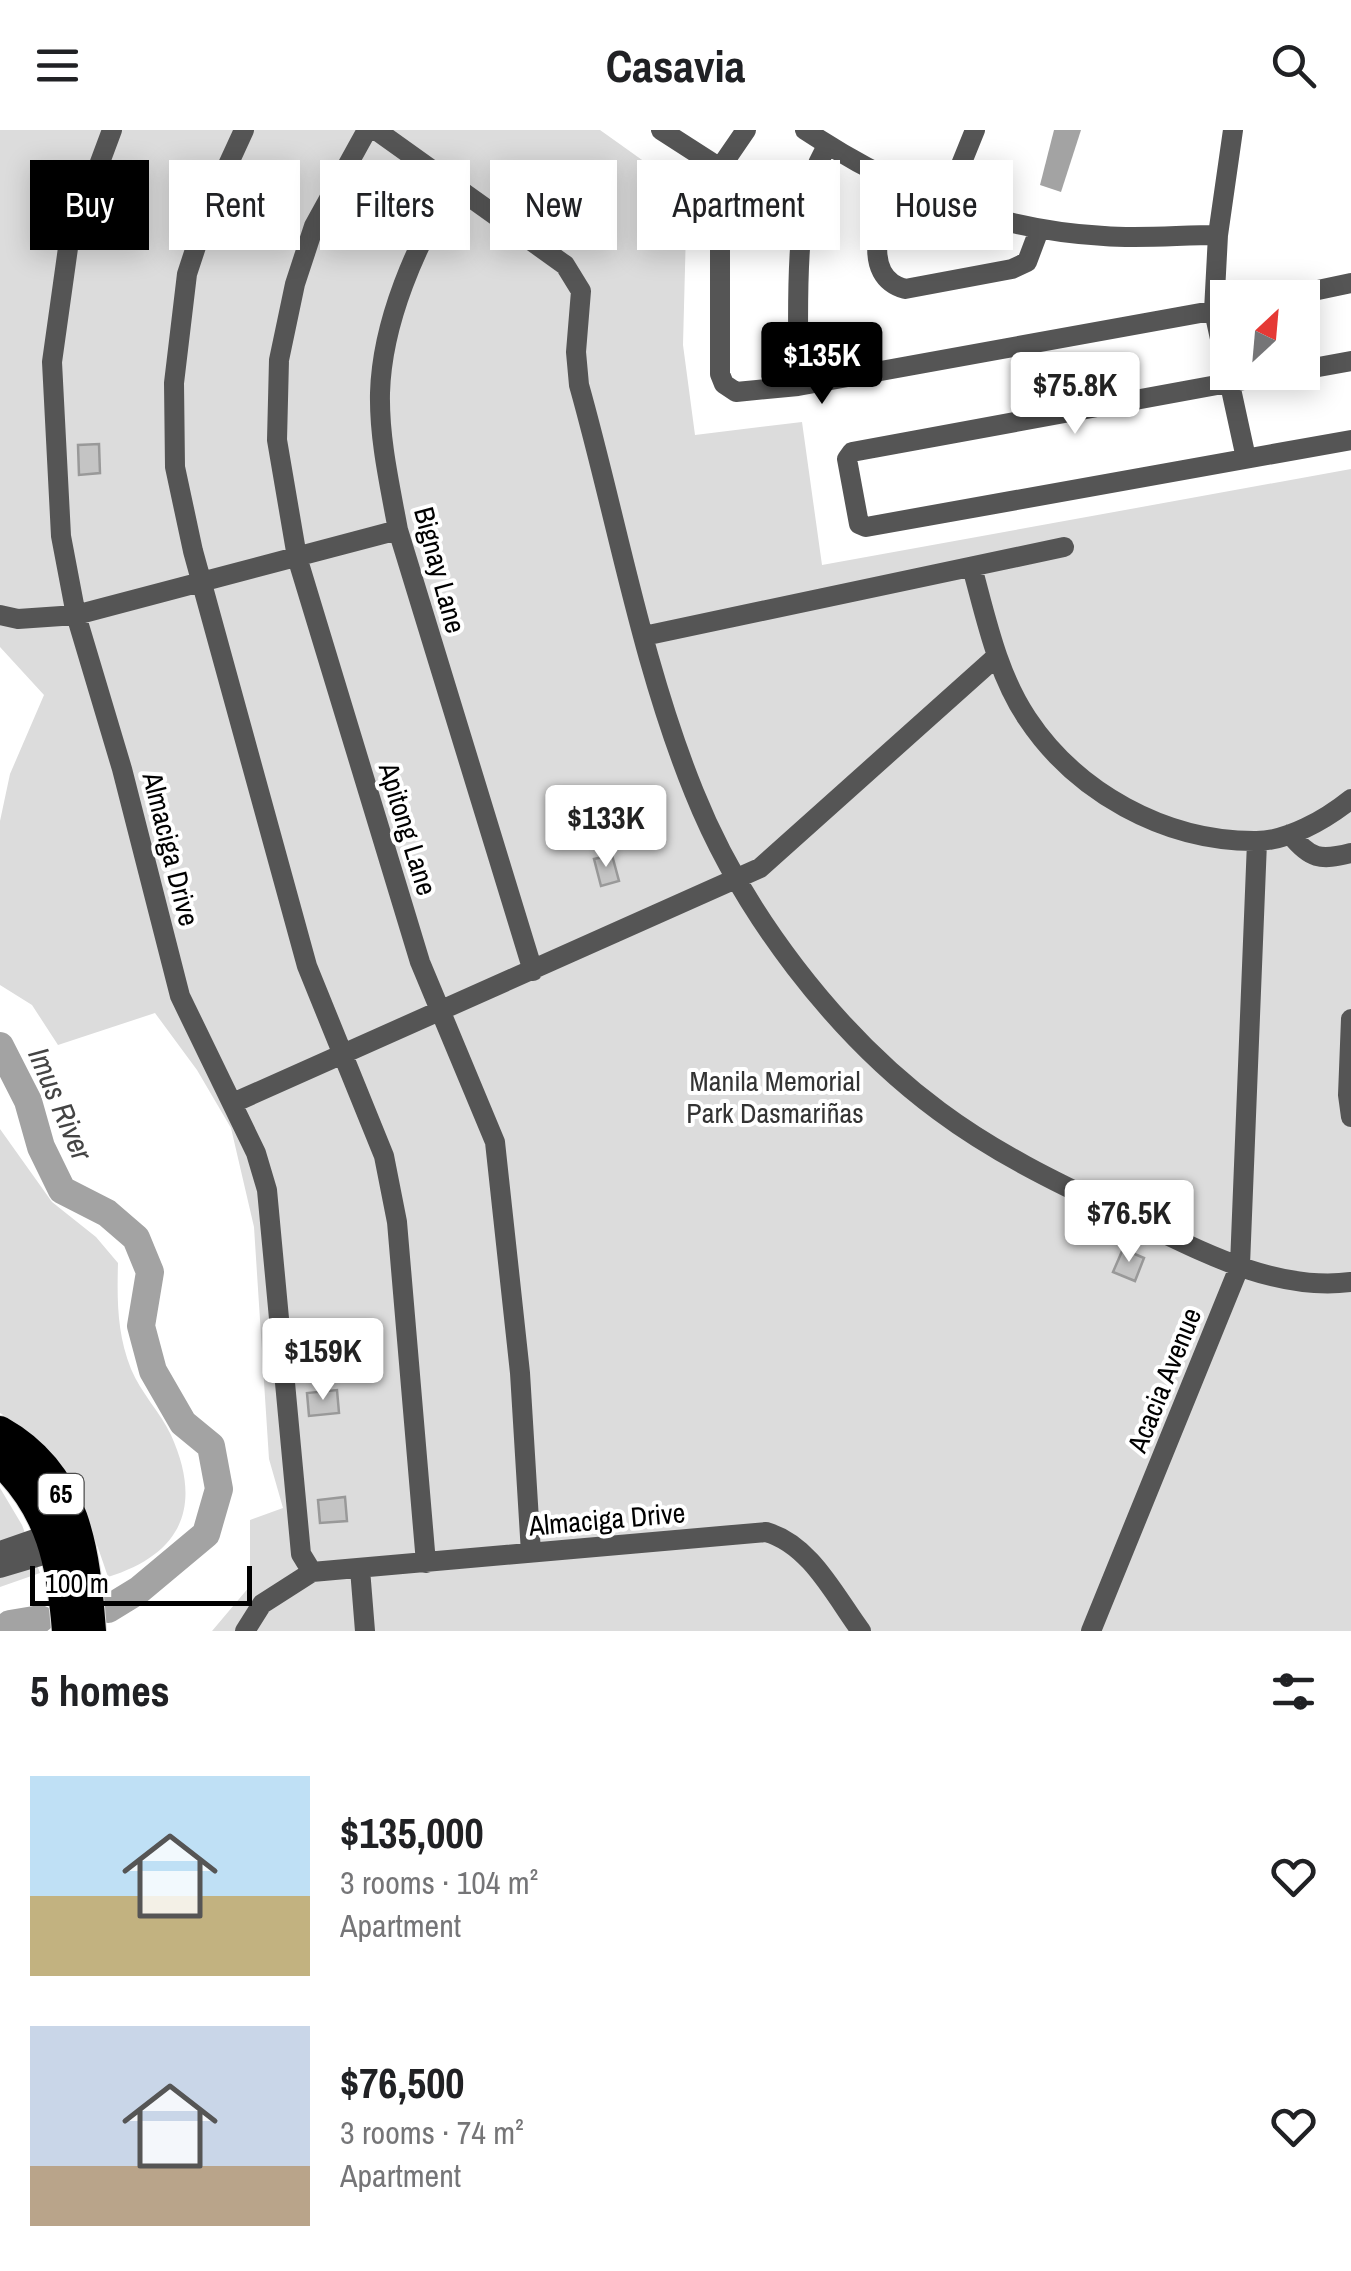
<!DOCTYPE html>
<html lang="en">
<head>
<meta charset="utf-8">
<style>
  :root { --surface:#fff; --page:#f6f6f6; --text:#202124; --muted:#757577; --accent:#000 }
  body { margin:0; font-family:"Archivo Narrow",sans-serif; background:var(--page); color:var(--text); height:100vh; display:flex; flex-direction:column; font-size:38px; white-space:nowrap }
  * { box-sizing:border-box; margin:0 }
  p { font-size:32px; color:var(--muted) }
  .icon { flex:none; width:55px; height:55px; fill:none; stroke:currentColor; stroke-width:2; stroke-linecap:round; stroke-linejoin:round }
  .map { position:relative; height:1501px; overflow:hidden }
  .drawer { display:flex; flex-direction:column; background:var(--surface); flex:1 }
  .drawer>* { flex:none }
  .top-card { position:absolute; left:30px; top:30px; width:1292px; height:90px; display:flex; gap:20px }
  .needle { width:65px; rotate:26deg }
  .buttons { position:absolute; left:1210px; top:150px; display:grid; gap:20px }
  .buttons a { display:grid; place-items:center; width:110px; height:110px; border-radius:0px; background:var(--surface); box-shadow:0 5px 25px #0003; font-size:50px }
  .scale { position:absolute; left:30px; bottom:25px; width:222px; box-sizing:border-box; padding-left:10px; border:5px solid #000; border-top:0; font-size:28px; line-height:35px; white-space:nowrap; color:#000; -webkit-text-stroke:8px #fff; paint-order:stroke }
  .price { position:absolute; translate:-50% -85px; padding:0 22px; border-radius:10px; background:#fff; color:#222; font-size:32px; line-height:65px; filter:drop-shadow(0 2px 5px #0008) }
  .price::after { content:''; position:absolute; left:50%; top:60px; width:30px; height:22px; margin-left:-15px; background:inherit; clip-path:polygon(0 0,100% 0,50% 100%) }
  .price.on { background:var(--accent); color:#fff }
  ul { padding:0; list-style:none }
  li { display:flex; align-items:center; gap:30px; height:250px; padding:0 30px }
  li span { display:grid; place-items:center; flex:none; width:280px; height:200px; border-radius:0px; color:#555 }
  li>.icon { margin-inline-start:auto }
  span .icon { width:120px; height:120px; fill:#fffc; stroke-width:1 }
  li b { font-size:42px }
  h2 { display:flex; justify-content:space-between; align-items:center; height:120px; padding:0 30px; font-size:42px }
  .pill { padding:0 35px; border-radius:0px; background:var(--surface); box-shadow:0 5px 25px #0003; font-size:35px; line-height:90px }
  .pill.on { background:var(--accent); color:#fff }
  header { display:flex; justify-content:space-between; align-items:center; height:130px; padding:0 30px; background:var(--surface); font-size:45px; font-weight:700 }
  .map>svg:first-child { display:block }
</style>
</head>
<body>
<header><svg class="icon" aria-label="menu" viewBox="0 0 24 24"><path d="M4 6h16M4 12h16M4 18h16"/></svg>Casavia<svg class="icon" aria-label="search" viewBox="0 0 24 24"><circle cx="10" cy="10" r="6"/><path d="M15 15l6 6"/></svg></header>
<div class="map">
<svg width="1351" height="1501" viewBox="0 0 1351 1501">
  <rect width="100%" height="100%" fill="#fff"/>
  <path fill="#dcdcdc" d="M0,0H600L687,62L683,215L695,305L802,292L822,435L1351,339V1501H212L250,1456V1390L283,1378L269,1329L254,1097L231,998L197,940L155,883L58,915L32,875L0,855V691L10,644L44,565L0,517Z
    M0,999L52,1072L96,1107L118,1133C117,1170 117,1204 131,1239C141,1263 160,1282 171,1305C203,1376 182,1424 108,1447C87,1383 61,1318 0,1283Z
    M0,1358L22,1395L40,1443L0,1457Z"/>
  <path fill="#a3a3a3" d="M1054,0H1081L1061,62L1040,55Z"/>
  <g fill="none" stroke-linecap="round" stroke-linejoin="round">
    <path stroke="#a3a3a3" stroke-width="28" d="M0,916L28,971L41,1017L62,1060L107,1083L136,1108L150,1142L141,1196L153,1241L183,1293L211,1316L219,1359L206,1404L139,1460L108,1479
      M8,1501L10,1494L40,1489"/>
  </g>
  <path fill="#c4c4c4" stroke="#999" stroke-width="2.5" d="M99,314L100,343L79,345L78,315Z
    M612,725L619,751L601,756L594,729Z
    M1123,1119L1144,1128L1135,1151L1113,1142Z
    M337,1260L339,1283L309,1286L307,1263Z
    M345,1367L347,1391L320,1393L318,1370Z"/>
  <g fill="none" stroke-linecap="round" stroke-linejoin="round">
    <g stroke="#dbdbdb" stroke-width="32">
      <path id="highway" d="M0,1301C78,1345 85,1422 91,1501
        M0,1331C51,1378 62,1435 67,1501"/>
    </g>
    <path stroke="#555" stroke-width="20" d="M112,0L68,118L52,232L61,406L76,485L122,639L180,866L256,1023L267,1060L301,1424L312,1442
      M244,0L210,74L187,144L174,253L175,337L193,421L307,836L384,1026L397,1092L426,1433
      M367,0L314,96L295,154L279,230L277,310L297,427L420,832L495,1012L520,1243L531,1423
      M376,0L565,135L581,161L576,222L579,255C617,390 641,531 694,662C742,782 835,904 939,981C994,1022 1055,1052 1117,1081C1188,1114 1270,1163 1351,1152
      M661,0L720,38
      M746,0L720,38V244L724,254L736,262L798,256L1228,178
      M805,0C896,61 994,100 1104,106C1141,109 1180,105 1218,105
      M1233,0L1218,105L1214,181L1246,328
      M894,54C881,86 859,146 905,159L1012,139L1027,132L1039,100
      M453,55C416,114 382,192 380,263C379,309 390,356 398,400L533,841
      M945,74L975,0
      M1280,168L1351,153
      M1302,240L1351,231
      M1288,242L852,322L847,329L859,394L866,397L1351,310
      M798,256C800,185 789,74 828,15
      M972,437C986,488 997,543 1027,588C1076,662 1164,711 1254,711C1287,712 1326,689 1351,669
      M0,485L18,489L76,485L398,400
      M644,506L1064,417
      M1290,704C1310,729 1320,731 1351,723
      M1351,889L1348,965L1351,987
      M233,973L760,738L997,526
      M0,1421L52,1403
      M0,1438L57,1421
      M360,1439L365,1501
      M245,1501L262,1474L312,1442L766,1402C810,1414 835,1466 861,1501
      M1091,1501L1240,1135L1257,712"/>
    <use href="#highway" stroke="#000" stroke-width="30"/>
  </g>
  <g text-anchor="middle" stroke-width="8" stroke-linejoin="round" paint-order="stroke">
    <rect fill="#fff" stroke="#4c4c4c" stroke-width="2.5" x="38.5" y="1344" width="45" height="40" rx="8"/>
    <g font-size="25" font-weight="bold" fill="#000">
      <text x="61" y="1373">65</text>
    </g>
    <g font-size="28" fill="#000" stroke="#fff">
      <text transform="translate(440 440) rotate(75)" y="10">Bignay Lane</text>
      <text transform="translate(408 699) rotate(73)" y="10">Apitong Lane</text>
      <text transform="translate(171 719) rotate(76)" y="10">Almaciga Drive</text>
      <text transform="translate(1164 1250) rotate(-68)" y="10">Acacia Avenue</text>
      <text transform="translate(607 1389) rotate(-5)" y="10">Almaciga Drive</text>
    </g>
    <g font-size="28" fill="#333" stroke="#fff">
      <text x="775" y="961">Manila Memorial<tspan x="775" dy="32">Park Dasmariñas</tspan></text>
    </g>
    <g font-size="30" font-style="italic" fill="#444" stroke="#fff">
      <text transform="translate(60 974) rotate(67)" y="10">Imus River</text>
    </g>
  </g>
</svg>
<div class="buttons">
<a><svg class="needle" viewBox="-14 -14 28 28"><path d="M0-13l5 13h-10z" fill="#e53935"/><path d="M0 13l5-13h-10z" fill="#757577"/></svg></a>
</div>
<div class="scale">100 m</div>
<b class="price on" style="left:822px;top:277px">$135K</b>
<b class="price" style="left:1075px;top:307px">$75.8K</b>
<b class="price" style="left:606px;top:740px">$133K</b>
<b class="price" style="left:1129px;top:1135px">$76.5K</b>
<b class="price" style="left:323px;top:1273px">$159K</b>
<div class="top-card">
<a class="pill on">Buy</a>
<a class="pill">Rent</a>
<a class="pill">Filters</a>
<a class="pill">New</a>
<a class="pill">Apartment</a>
<a class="pill">House</a>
</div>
</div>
<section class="drawer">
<h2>5 homes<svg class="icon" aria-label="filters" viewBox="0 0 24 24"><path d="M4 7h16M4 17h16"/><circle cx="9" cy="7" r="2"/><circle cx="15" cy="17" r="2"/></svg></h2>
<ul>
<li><span style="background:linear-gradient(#bfe0f5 60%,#c2b280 0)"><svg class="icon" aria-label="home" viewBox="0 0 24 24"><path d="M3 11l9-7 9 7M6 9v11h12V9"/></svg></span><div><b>$135,000</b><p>3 rooms · 104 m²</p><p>Apartment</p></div><svg class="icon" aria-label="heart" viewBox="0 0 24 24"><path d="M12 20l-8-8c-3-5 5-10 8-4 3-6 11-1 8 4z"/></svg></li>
<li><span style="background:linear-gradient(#c9d6e8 70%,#b9a48a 0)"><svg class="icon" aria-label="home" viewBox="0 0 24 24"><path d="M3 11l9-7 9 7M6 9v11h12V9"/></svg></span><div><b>$76,500</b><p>3 rooms · 74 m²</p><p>Apartment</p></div><svg class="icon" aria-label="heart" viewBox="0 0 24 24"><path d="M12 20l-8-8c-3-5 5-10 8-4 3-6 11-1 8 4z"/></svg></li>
</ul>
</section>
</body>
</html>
